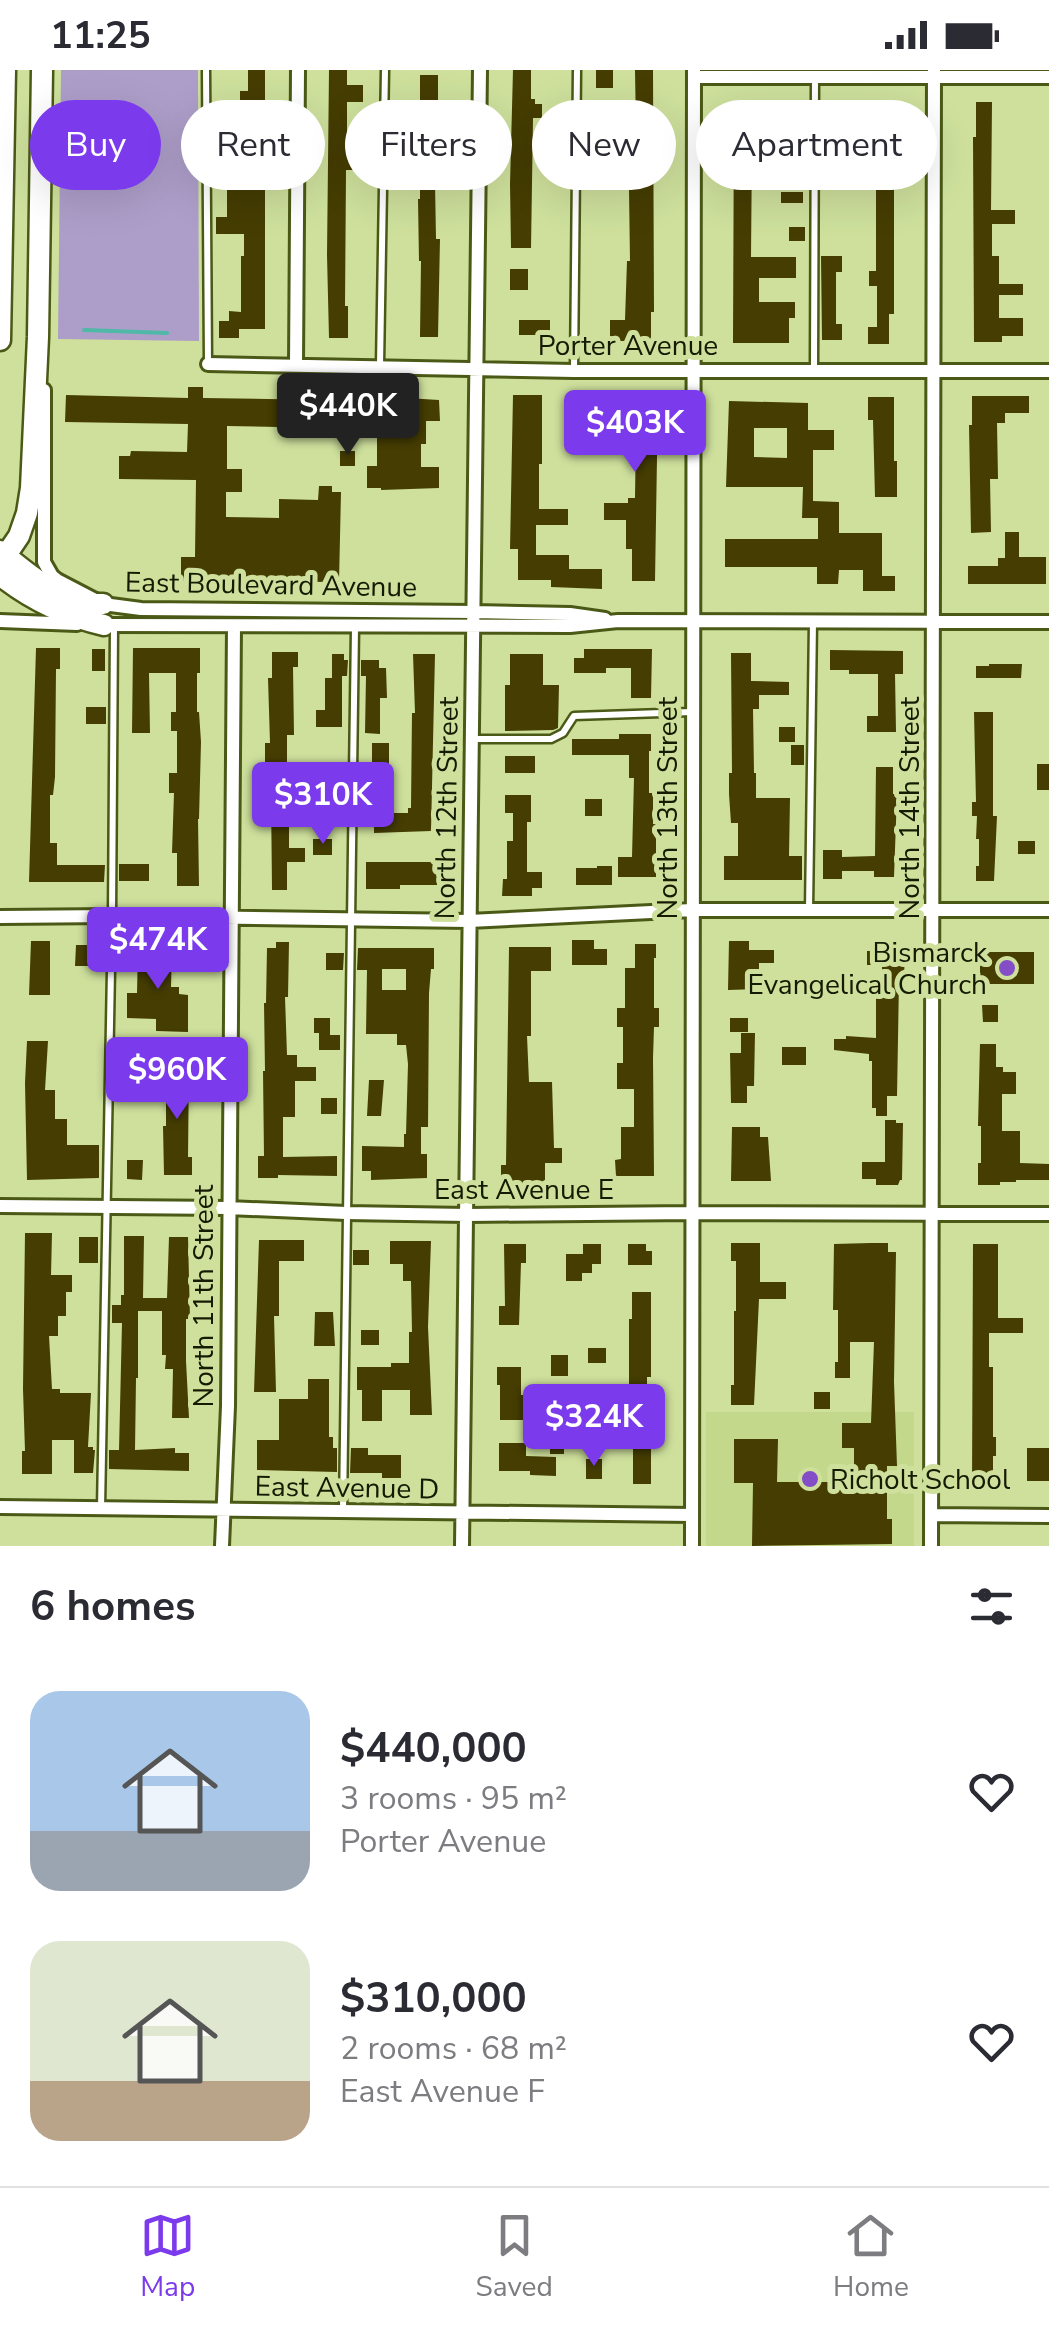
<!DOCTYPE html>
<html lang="en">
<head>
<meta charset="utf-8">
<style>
  :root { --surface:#fff; --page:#f7f7f7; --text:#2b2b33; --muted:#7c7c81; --line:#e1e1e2; --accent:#7c3aed }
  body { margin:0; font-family:"Nunito Sans",sans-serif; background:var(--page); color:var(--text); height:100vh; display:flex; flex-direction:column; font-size:38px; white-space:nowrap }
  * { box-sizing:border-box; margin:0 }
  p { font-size:32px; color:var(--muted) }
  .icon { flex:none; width:55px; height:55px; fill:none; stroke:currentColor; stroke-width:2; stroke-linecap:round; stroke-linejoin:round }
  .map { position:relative; height:1476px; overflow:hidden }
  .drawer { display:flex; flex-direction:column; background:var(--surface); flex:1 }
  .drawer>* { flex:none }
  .hud { position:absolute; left:30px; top:30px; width:990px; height:90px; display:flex; gap:20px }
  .price { position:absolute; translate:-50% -85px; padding:0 22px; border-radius:10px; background:var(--accent); color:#fff; font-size:32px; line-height:65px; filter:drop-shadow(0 2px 5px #0008) }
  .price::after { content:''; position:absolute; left:50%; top:60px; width:30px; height:22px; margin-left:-15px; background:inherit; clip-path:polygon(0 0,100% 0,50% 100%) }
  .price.selected { background:#222; color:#fff }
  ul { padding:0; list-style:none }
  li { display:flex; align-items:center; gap:30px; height:250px; padding:0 30px }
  li span { display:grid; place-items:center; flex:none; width:280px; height:200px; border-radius:30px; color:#555 }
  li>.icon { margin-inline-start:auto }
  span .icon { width:120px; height:120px; fill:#fffc; stroke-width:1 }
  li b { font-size:42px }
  h2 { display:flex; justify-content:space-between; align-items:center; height:120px; padding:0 30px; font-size:42px }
  .pill { padding:0 35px; border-radius:45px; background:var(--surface); box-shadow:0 10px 40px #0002; font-size:35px; line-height:90px }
  .pill.selected { background:var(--accent); color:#fff }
  .status { display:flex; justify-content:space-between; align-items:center; height:70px; padding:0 50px; background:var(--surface); direction:ltr }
  .status svg { height:28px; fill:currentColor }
  .tab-bar { display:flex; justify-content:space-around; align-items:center; height:140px; border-top:2px solid var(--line); background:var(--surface); font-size:28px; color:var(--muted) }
  .tab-bar a { display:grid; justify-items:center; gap:5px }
  .tab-bar .selected { color:var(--accent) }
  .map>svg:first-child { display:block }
</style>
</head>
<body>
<div class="status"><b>11:25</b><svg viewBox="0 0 49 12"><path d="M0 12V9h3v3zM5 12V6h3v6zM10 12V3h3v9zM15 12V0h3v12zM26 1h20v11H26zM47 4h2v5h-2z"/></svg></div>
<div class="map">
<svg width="1049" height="1476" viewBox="0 0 1049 1476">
  <rect width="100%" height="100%" fill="#cee09c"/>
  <path fill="#c4d88c" d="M706,1342H914V1476H706Z"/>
  <path fill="#ad9ec9" d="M61,0H198L199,271L58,269Z"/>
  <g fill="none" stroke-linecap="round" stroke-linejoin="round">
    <path stroke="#50b8a7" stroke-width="4" d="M84,260L167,263"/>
  </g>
  <path fill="#453d02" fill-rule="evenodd" d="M248,0H265V259H239V268H219V251H229V241L241,242V186H244V164H216V147H227V120H240V21H248Z
    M329,0H347V15H363V32H347V86H355V100H346L345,236H348V268H329L327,185Z
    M513,0H531V29H535V34H542V48H533L531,178H511L510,114Z
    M596,0H613V18H596Z
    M635,0H653L654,242H651V271H610V250H625L627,191H630L629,119H625V90H594V62L636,60Z
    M420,5H438V33H420Z
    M734,32H751V59H793V75H752L751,187H796V208H759V232H795V248H789V273H733Z
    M787,32H804V55H787Z
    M976,32H992L991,140H1015V154H992V186H999V214H1023V225H999V248H1023V266H1002V272H974L973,67H976Z
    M876,35H894V244H889V274H868V257H877V216H869V201H876V55H857V38H876Z
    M422,55H440V113H435L436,169H440L438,267H420L421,191H419L418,129H420V83H422Z
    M825,69H849V86H825Z
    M781,122H803V133H781Z
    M789,157H805V171H789Z
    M821,186H842V202H836V254H842V270H822Z
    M510,199H528V220H510Z
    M519,250H550V265H519Z
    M188,317H203V328L326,330V358L227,356V399H242V422H226V447L279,448V429L318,430L319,416H332V422H341L339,512L181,511V487H195L196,410L119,409V386H130L131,381L187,382L188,354L65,352L66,325L188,328Z
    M513,325H542V394H539V439H568V455H536V485H569V499H602V519L551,517V510H518V479H510Z
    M588,325L658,326L655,511H632V479H626V450H604V433H628V428H635L636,358H631V354H588Z
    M972,326H1029V343H1005V353H997L998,409H990L991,462L971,463L969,355H972Z
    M391,327L439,330L440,351H426V374H421V397H439V418L381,420V418H367V396H377V352H368V329H391Z
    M868,327H894V391H897V427H875L873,350H868Z
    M729,331L808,333V360H834V380H813V431L839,432V463H882V506H895V521H863V500H839L838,514H817V497H725V469H818V448H802L803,417H726ZM754,358H787V388L754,387Z
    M340,381H355V396H340Z
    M1005,462H1019V487H1046V514H968V496H998V488H1005Z
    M36,578H60V599H56L55,707L53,725H50V773H57V795H105L104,812H29Z
    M133,578H200V603H197V642H199L201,672L199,749H198L199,816H177V783H172L174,723H169V703H177V661H171V642H176V603H149L150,663H132Z
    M92,579H105V601H92Z
    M584,579H652L651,628H631V598H606V603H574V588H584Z
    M830,580L903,581V604H895L896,662H867V646H878V604H849V600H830Z
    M272,582H298V597H293L294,665H287V704H296V714H331V731L293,730V753H289V778H305V792H287V820H272L271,723H265V673H270L268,608H272Z
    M731,583H751V611L789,612V625H759V639H753L754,703H756V728H790L789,786H802V810H724V786H738V753H731L729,724V703H732Z
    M332,584H344V590H348L347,606H342V657H316V640H325V608H332Z
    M413,584H435L431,761L374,763V743H408V738H411L412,643H415Z
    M510,584H543V615H559L558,658L553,660L505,661V615H510Z
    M361,590H379V598H386L387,628H380V664L365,663L366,606H361Z
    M989,594H1022L1021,608H976V596H989Z
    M86,637H106V654H86Z
    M974,642H993V746H997L994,811H976V796H979V769H976L977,746H972V732H976Z
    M779,657H795V672H779Z
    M619,664H651V681H649V723H653V754H656V807H618V787H632L634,708H629V685H572V669H619Z
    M372,673H389V700H372Z
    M791,675H804V695H791Z
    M505,686H535V703H505Z
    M1037,694H1049V720H1037Z
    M876,697H893V724H897L894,807H874V801H842V809H823V780H842V787L875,786Z
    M505,725H531V752H527V802H542V818H532V826H502L503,809H507V771H513V743H505Z
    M585,729H602V746H585Z
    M313,769H332V785H313Z
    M1018,771H1035V784H1018Z
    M366,792H437V815H400V819H366Z
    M119,794H149V811H119Z
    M597,796H612V815H576V798H597Z
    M572,870H594V879H607V895H572Z
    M31,871H50V925H29Z
    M729,871H749V880H774V893H759V919L728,920Z
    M276,872H289L288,927H285L287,985H297V997H316V1011H295V1047H283V1087L337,1086V1106L278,1105V1108H258V1086H264L263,1001H265L264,933H266L267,878H276Z
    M635,874H656V888H654V938H659V957H654L653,988L654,1106H616L615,1090L621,1089V1057H634V1019H617V993H623V957H617V938H625V898H635Z
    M76,875H96V896H75Z
    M138,877L172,878L171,917H179V924L188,925V962L156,961V949L127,948V923H137Z
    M509,877H551V901H531V966H527L529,1012H552L554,1078H562V1093H545V1115H501V1095H506Z
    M358,878H434V899H431L429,923L428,1057H421V1084H427V1108L371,1110V1101H362V1076L404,1077V1064H406L408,994L406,975H397V964H366L367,900H357ZM382,899H406V920H382Z
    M884,878H905L904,911H899L897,1026H887V1046H876V1038H872V991H869V984L834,980V969H846V966L876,968V919H882V895H867V881H884Z
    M980,882H1034V914H980Z
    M326,883H344L343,900H326Z
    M982,935H998V952H983Z
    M314,948H330V965H340V980H319V963H314Z
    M730,948H748V962H730Z
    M741,963H755L754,1016H747V1033H731L730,983H741Z
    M27,971H48L45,1020H55V1049H67V1075H99V1108L27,1110L25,1013Z
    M980,974H996V997H1003V1002H1016V1024H1002V1061H1020V1093L1049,1094V1110H1016V1112H1000V1115H978V1093H981V1056H978Z
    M782,977H806V995H782Z
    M167,995H189L188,1087H192V1105H164L163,1056H166V1016H163V1005H167Z
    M120,1007H140V1022L120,1023Z
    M369,1010H384L381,1046H367Z
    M321,1028H337V1044H321Z
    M885,1050H896V1053H903L902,1110H900L898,1115H876V1109H862V1092H885Z
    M732,1057H760V1067H768L771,1111H731Z
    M127,1090H143L142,1110L127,1109Z
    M25,1163H52L51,1205H72V1222H66V1246H58V1266H49L52,1319H60V1323H91L88,1377H93V1380H95L93,1403H74V1370H52V1404H22V1381H25L23,1319Z
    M124,1166H144L143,1228H167L169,1167H188L190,1249H186V1291L189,1348H172L173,1299H165L166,1285H162V1241H138V1308H136L135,1380L175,1378V1383H189V1401L109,1399V1380H119L122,1253H112V1235H121V1225H124Z
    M79,1167H98V1193H79Z
    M259,1170H304V1191H279V1246H274L276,1322H254Z
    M390,1171H431L428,1257L432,1345H410V1320H382V1351H362V1320H357V1297H391V1293H409V1262H412L411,1211H403V1194H390Z
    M731,1173H760V1212H786V1229H759L754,1335H731V1315H734V1241H736V1191H731Z
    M871,1173H888V1182H896L894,1312L897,1396H887V1449H892V1474L752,1476L753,1413H734V1369H778L777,1412H832V1420H854V1378H842V1353H871L874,1272H850V1308H835V1292H838V1240H833L834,1174Z
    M504,1174H526V1193H521L519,1255H499V1236H505Z
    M583,1174H601V1194H592V1203H582V1211H566V1184H583Z
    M628,1174H646V1181H652V1195H628Z
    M973,1174H998V1248H1023V1263H989V1297H993V1367H996V1386H993V1415H972Z
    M353,1180H369V1195H353Z
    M632,1222H651V1307H647V1344H651V1414H633V1367H594V1350H626V1314H629V1249H632Z
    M315,1242H333L335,1276H314Z
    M361,1260H379V1275H361Z
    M588,1278H606V1293H588Z
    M551,1285H568V1306H551Z
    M497,1297H521V1325H530V1350H500V1315H497Z
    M308,1309H329V1367H333V1378H337V1402L257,1400V1370H279V1329H308Z
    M814,1322H830V1339H814Z
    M550,1366H564V1384H550Z
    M499,1373H526V1386L556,1387V1406L530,1405V1401H499Z
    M351,1378H368V1385H401V1408H382V1403H350Z
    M1027,1378H1049V1411H1027Z
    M586,1389H602V1409H586Z"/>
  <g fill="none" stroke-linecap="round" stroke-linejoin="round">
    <g stroke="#4b5916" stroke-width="11">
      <path id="lane" d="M206,0L208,293
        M380,295L385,0
        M574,299L577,0
        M814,300L815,8
        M473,669H551L563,663L574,646L692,642
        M809,840L813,552
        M101,1438L112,846L114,557
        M343,1440L355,558"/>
    </g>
    <g stroke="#4b5916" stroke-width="18">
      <path id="street" d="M694,7H1049
        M208,294L574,301H1049
        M296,295L298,0
        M44,320V492L52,506L57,510L103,534L141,539L474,542L570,544L605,549
        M0,551L77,554
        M97,555L570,556L618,551L1049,552
        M0,847L112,846L469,851L692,840H1049
        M0,1136L228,1138L346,1143L467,1145L693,1143L1049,1144
        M0,1437L692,1445
        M931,1445L1049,1446
        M222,1476L228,1336L234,556
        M462,1476L480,0
        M692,1476L694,0
        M931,1476L934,0"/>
    </g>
    <g stroke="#4b5916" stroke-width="25">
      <path id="primary" d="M0,270L5,0
        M0,481C28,504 64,536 103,534
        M0,494L19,466L27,443L31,418L38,267L42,0
        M0,505C31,530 65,546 104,555"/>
    </g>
    <use href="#lane" stroke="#fff" stroke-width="6"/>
    <use href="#street" stroke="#fff" stroke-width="12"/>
    <use href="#primary" stroke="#fff" stroke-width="20"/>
  </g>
  <g fill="#834ec6" stroke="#cee09c" stroke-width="4">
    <circle cx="1007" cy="898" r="10"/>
    <circle cx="810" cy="1409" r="10"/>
  </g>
  <g text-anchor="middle" stroke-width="10" stroke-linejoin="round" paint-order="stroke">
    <g font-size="28" fill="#151a02" stroke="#cee09c">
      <text x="628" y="285">Porter Avenue</text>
      <text transform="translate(271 514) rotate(1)" y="10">East Boulevard Avenue</text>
      <text transform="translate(446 738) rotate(-89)" y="10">North 12th Street</text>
      <text transform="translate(667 738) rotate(-90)" y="10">North 13th Street</text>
      <text transform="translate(909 738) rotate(-90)" y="10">North 14th Street</text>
      <text x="524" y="1129">East Avenue E</text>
      <text transform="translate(203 1226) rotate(-90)" y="10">North 11th Street</text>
      <text transform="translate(347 1417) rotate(1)" y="10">East Avenue D</text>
    </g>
    <g font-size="28" fill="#151a02" stroke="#cee09c" text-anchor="end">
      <text x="987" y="892">Bismarck<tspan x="987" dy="32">Evangelical Church</tspan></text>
      <text x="830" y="1419" text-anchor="start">Richolt School</text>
    </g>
  </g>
</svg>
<b class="price selected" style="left:348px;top:388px">$440K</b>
<b class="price" style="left:635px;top:405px">$403K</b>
<b class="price" style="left:323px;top:777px">$310K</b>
<b class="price" style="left:158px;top:922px">$474K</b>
<b class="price" style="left:177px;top:1052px">$960K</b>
<b class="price" style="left:594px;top:1399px">$324K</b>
<div class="hud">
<a class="pill selected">Buy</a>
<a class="pill">Rent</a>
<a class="pill">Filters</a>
<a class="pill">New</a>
<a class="pill">Apartment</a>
</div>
</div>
<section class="drawer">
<h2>6 homes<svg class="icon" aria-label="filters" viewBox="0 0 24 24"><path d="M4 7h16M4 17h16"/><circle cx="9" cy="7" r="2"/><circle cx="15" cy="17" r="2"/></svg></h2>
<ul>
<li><span style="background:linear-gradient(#a9c7e8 70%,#9aa5b1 0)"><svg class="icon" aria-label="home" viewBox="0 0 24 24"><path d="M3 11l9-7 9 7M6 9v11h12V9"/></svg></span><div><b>$440,000</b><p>3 rooms · 95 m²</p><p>Porter Avenue</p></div><svg class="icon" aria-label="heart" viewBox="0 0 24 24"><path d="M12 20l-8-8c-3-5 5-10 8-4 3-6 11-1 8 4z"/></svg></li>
<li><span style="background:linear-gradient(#dfe7d0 70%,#b9a48a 0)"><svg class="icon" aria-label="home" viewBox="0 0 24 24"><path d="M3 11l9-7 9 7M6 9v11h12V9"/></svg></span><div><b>$310,000</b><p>2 rooms · 68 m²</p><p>East Avenue F</p></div><svg class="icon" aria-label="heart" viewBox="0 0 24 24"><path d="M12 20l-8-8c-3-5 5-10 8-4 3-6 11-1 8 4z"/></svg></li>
</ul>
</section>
<nav class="tab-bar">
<a class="selected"><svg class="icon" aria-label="map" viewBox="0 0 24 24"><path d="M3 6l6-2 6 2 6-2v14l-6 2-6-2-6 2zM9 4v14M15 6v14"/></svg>Map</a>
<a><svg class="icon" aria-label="saved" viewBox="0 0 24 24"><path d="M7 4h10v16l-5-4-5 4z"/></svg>Saved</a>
<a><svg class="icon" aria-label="home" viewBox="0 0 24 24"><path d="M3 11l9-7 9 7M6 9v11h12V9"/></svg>Home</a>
</nav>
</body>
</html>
